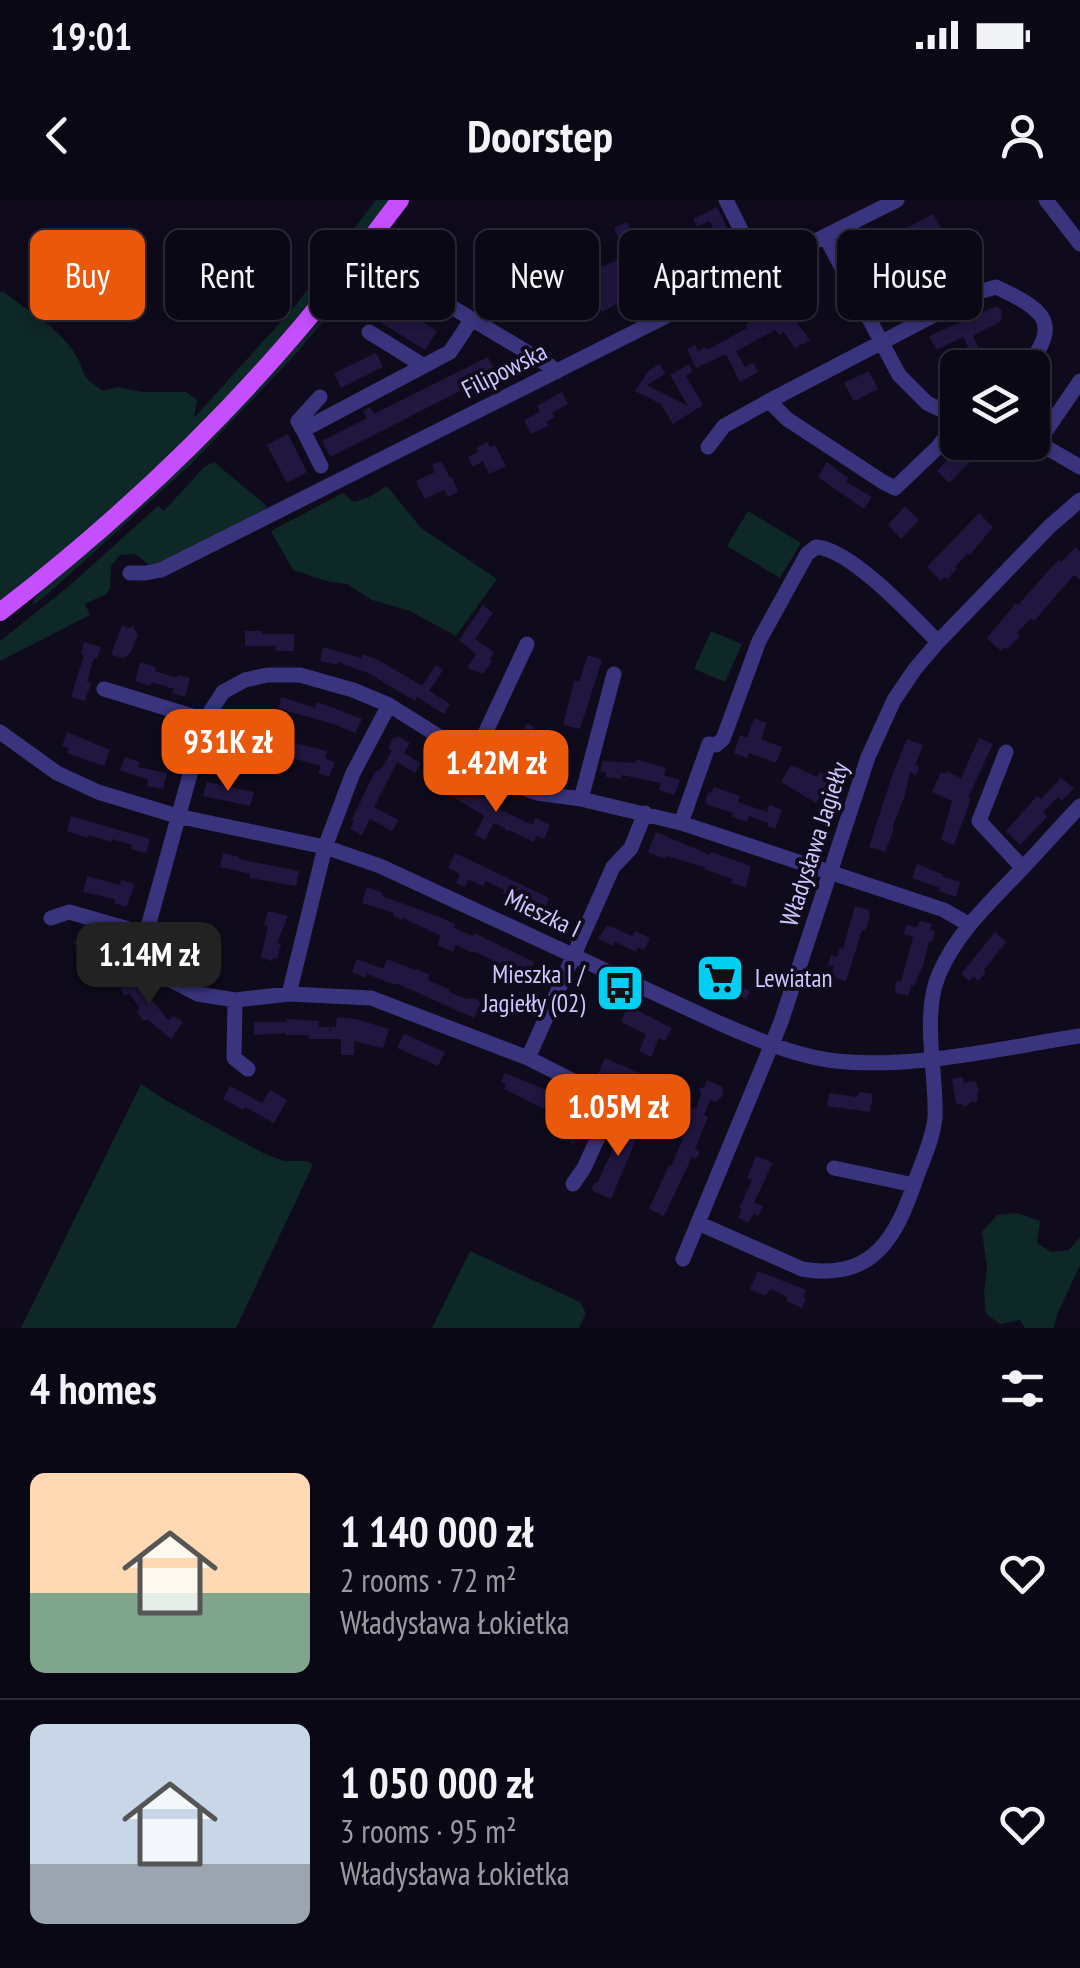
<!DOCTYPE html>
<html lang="en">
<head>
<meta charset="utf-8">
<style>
  :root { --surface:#0b0816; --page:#191623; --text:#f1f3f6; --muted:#9a9aa1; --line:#2b2935; --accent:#ea580c }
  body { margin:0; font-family:"PT Sans Narrow",sans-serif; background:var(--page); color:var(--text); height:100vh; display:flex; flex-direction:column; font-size:38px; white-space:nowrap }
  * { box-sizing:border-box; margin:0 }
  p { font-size:32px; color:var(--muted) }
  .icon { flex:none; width:55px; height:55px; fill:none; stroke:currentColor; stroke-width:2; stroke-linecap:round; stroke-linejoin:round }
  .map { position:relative; height:1128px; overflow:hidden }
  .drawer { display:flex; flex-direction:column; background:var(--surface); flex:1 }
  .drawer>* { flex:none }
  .banner { position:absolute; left:30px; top:30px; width:1020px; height:90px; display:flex; gap:20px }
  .buttons { position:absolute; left:940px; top:150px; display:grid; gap:20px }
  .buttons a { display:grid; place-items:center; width:110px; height:110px; border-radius:15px; background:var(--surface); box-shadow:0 5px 15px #0003,0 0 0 2px var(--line); font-size:50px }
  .price { position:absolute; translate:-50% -85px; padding:0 22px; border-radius:20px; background:var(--accent); color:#fff; font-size:32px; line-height:65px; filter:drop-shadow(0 2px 5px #0008) }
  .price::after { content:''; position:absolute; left:50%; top:60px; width:30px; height:22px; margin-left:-15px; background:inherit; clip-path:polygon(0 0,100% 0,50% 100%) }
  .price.current { background:#222; color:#fff }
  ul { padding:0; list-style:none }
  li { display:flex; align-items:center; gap:30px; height:250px; padding:0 30px }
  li+li { border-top:2px solid var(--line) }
  li span { display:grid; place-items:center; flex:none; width:280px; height:200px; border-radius:15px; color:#555 }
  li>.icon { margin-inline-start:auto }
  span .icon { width:120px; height:120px; fill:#fffc; stroke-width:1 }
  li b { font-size:42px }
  h2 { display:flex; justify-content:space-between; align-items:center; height:120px; padding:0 30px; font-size:42px }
  .tag { padding:0 35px; border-radius:15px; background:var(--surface); box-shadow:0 5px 15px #0003,0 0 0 2px var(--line); font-size:35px; line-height:90px }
  .tag.current { background:var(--accent); color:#fff }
  .status { display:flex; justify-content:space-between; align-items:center; height:70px; padding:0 50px; background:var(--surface); direction:ltr }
  .status svg { height:28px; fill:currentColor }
  header { display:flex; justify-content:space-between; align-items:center; height:130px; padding:0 30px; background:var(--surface); font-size:45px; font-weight:800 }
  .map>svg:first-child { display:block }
</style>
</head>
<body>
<div class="status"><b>19:01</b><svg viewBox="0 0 49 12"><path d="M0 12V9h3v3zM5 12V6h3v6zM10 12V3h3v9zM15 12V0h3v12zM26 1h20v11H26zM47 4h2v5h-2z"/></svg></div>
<header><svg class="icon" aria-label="back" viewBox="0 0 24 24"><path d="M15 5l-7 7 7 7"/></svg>Doorstep<svg class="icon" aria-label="person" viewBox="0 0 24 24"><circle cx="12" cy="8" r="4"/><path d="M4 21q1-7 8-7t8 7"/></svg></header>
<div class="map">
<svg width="1080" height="1128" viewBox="0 0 1080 1128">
  <rect width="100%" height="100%" fill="#0f0b1d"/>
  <path fill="#0e2727" d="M376,0H389L341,62L312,104L203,223L137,288L88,332L0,400V92L5,93C28,111 58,127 74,152C88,174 77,174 103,191L117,187L143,192H186L197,200L194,218L294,107Z
    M371,69L379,71L360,78L292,158L190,265L50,392L35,404L32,403L44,388L323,119L363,72Z
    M214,262L268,307L158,367L151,366L135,354L120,355L111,366L110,389L106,394L85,404L90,415L0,461V441L68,387L158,306L164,311L204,267Z
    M387,286L421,328L497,379L456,436L410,411L372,400L347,384L326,381L293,370L271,331L343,293L354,302L369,297Z
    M748,311L801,343L780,378L727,346Z
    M711,431L742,444L725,482L694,469Z
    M141,884L167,901L265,954L284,961H307L313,965L236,1128H21Z
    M1017,1013L1040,1021L1037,1043L1051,1052L1069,1050L1080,1037V1065L1057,1115L1054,1128H1025L1020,1120L1000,1124L986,1114L984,1094L987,1067L982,1032L997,1015Z
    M470,1051L580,1102L586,1113L579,1128H432Z"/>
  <path fill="#20163f" d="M717,7L737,47L713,59L705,43L718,36L709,21L697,27L693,19Z
    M933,14L942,30L900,50L892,36Z
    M627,22L639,47L644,44L661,84L628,101L627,98L602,112L595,99L597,98L584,75L626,56L614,28Z
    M538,80L541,86L549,81L556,94L541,102L544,107L526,116L517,99L528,93L525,87Z
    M780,91L789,109L812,98L818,109L795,120L810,140L795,148L784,132L779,135L775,130L736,151L745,167L753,163L758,172L740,182L726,154L696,168L687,149L695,145L698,151L706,147L707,150L747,128L745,125L771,111L764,99Z
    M392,103L437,131L425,150L380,122Z
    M997,106L1002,111L1001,121L973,136L981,154L1009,159L1008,168H964L968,159L966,156L971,153L963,137L937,150L929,136Z
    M376,153L383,167L341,188L334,173Z
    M488,157L496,173L330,257L322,241L367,218L363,211L370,207L374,214Z
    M660,164L665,174L647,185L688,206L670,175L689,164L693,172L686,176L703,205L673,224L661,204L635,191L649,170Z
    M869,171L878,189L854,201L844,183Z
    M562,192L568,204L552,213L555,217L546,222L548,226L531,234L524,220L540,212L537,206Z
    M288,234L307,272L287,283L267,245Z
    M487,242L490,247L495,245L506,266L489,274L483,261L473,267L468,257L478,252L476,248Z
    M958,247L972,260L949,283L937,271Z
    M441,261L450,278L452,277L458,292L448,297L444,290L425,299L416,281L435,272L432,265Z
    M827,262L848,278L846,282L872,297L864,309L818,277Z
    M905,306L919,320L901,339L888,325Z
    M979,313L993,327L970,355L968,353L955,367L957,369L947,379L944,377L941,381L927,367Z
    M1076,347L1080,352V380L1074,375L1034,421L1031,418L1017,433L1020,436L1007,449L1004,447L1001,451L987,438L1016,403L1018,405L1049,370L1059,360L1061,362Z
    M483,405L493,413L475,439L494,452L490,459L492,461L483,474L467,468L476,454L459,440Z
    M122,425L129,428L133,426L138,435L130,454L123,458L111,455Z
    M245,431H262V434H294V451H276L275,446H245Z
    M84,442L101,447L97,459L94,458L87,482L91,483L85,501L71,497L84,455L81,454Z
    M323,447L361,458L363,454L380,461L422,486L436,465L443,470L429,491L450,504L444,514L417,497L415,501L365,471L364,472L338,462L337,465L320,461Z
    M588,455L602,460L580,529L563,525L574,481L579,482Z
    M140,462L156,467L155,471L177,478L178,475L190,478L185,497L172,493L174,489L152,482L150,486L135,481Z
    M281,497L315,508L316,502L326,505L362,519L355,533L334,524L279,509Z
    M754,518L767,523L761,539L782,547L776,563L749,553L747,558L734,553L740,535L747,538Z
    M527,523L534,527L533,531L539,534L531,551L545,558L538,572L527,567L528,564L512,557L510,560L496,552L504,538L516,543Z
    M67,532L110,550L104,566L67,553L69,548L62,546Z
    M398,536L410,543L404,553L421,563L415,573L397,562L374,607L398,620L392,631L370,619L362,635L350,629L354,620L352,619L375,572L382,568L392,550L388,548L394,537L397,538Z
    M979,538L993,544L968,598L971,599L954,645L941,640L952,601L932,592L941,572L945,574L946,571L961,578Z
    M907,539L923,545L915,565L919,567L916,575L910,572L904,598L893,625V632L885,652L869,647L892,576Z
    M295,543L327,551L325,558L335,563L329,577L318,573L321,566L292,558Z
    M125,557L140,562L138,567L167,573L163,589L147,586L148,580L120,570Z
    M636,559L666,568L664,575L680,580L674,595L659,590L661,583L622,575L621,579L606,577V572H600L603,561L635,563Z
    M791,565L817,577L820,572L831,578L816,603L781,582Z
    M457,578L473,589L471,592L496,603L494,607L533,625L535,618L550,625L544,639L537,636L534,642L509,630L506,631L505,628L494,623L485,640L475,635L484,616L447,593Z
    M1061,578L1074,588L1062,601L1058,597L1043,612L1047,617L1020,645L1006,631L1037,596L1041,599Z
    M207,582L254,592L250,606L203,596Z
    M714,587L740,596L738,602L767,612L769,605L782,610L775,629L767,626L768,623L749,616L747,622L732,617L733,613L708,605L705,602L708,593L712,592Z
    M71,616L150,639L146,653L131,649L132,645L112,639L111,642L88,635V638L67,631Z
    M656,632L710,655L711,652L751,666L746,687L731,683L732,679L704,669L705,667L666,656L665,659L648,652Z
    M223,653L239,657V659L299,671L296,686L250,678V674L220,667Z
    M455,653L549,698L545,708L541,707L536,711L503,693L504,690L486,681L483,686L468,679L465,687L456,683L460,674L448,668Z
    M917,664L944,675L941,676L960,682L956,697L939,691L940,688L912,678Z
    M87,676L120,685L121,680L135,684L126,707L114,703L115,699L83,692Z
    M367,687L383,693L382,696L437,716L455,724L454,728L473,736L474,733L534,762L532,765L541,769L535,783L528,780L525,786L518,782L520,778L491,764L493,760L473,751L472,753L456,745L453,752L437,745L441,736L403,718V720L393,716L394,713L362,703Z
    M855,706L869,710L870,718L865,731L862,730L846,781L830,776L834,767L828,765L831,755L837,757L840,748L843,749Z
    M268,711L288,716L277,743L281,744L277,759L273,758L272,761L261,758L268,726L264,725Z
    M920,721L932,724L930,729L935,731L932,742L929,741L924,763L914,786L911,785L908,796L896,793L895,787L897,780L901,782L913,737L904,734L906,725L915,727L918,726Z
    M607,725L632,736L635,731L650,738L644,750L638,747L636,752L615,742L613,746L598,739Z
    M995,732L1006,742L984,770L986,772L978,781L974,777L969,781L961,774Z
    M86,733L95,744L102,740L107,747L110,744L119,757L96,774L73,742Z
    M725,755L737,760L728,781L750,791L746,799L739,796L737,799L731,797L730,799L712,788L710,782Z
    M357,759L383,769L387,759L415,770L416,769L430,775L428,780L450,790L449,792L466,799L474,798L481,802L474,818L396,783L395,785L367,774L366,778L352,772Z
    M131,773L168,820L174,816L183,822L171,839L147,819L144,821L138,814L137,810L140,808L129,793L125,796L118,786Z
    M628,806L672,828L665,841L659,838L651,857L639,851L646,834L621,822Z
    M337,817L356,819L389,829L383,848L354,841V855H341V839H309V835H286V833L254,835V822H286V819L319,821V827H330L329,833L332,827H336Z
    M404,834L445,852L438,866L397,848Z
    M605,858L644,875L638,890L631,887L630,890L597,876Z
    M505,873L559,895L553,909L546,906L544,909L504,889L506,884L501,882Z
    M963,877L964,883L975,881L979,890L977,893L978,901L971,902L965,907L961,904H956L952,879Z
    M707,880L723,887L722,896L717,902L710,900L704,915L708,917L695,949L700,951L696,959L692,957L664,1016L649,1009L669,965L671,966L683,939L679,938L692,907L696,909L701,894L699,889L704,887Z
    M230,886L262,903L270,890L287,900L274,923L245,907L244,910L223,899Z
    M860,892L873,894L870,912L827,906L829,893L857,897Z
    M573,911L581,920L576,925L584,934L573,944L568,939L566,942L555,928Z
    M628,917L643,923L611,999L591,990L595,982L597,983Z
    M756,956L773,963L754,1002L763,1006L758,1016L754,1014L748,1022L738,1018L742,1009L739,1008L752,980L747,978Z
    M758,1071L806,1090L803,1097L806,1099L802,1108L786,1101L788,1097L770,1089L766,1096L750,1089Z"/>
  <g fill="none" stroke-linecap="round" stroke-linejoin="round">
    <path stroke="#3a347e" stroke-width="15" d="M726,0L760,68
      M1046,0L1080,44
      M825,36L899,175L927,203L958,218
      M360,52L550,166L556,172
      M369,132L424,166
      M958,221L937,248L895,288L883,282L787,219L769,201L978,92L996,87C1041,108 1065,122 1025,168
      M303,230L298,221L320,197
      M1032,239L1080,267
      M1039,241L1080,181
      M708,247L724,226L769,201
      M321,266L303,230L450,152L472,119
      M130,373H146L161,370L897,0
      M104,489L205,520
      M0,532L57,573L98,592L177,616L325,647L380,666L719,823C754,838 790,854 828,860C909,871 1000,848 1080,836
      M1006,552L979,621L1023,668
      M473,559L527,444
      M581,599L614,474
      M681,623L709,544L716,545L723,539L759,441L807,354L816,347C851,349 913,417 938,442
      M51,718L69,712L146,734
      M289,794L325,647L353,573L389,505
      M235,800L234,858L248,869
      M528,858L613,667L631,648L645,613
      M834,968L914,985
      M573,984L584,968L610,911V902L605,897L528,858L371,798L289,794L235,800L198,794L165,777L155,763L146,734L205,520L223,492L245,480L267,475H300L353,490L389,505L432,532L501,580L537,593L581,599L681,623L944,710L968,724
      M698,1023L802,1069C874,1082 897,1036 917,976C924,958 933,937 935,918C937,874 921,816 939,774C956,734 988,704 1018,673C1039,651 1059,628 1080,606
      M683,1059L781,822L868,557L894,500L915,469L938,442L1050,326L1080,300"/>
    <path stroke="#c54eff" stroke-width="18" d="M0,412C109,328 212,232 301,127C336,86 367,43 400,0"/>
  </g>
  <defs>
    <g id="supermarket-square" transform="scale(2.5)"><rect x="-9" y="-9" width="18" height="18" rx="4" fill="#00cff2" stroke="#0f0b1d"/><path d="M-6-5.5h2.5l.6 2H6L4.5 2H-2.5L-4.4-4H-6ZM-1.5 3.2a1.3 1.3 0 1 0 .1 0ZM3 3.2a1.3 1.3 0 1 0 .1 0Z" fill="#111"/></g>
    <g id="bus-square" transform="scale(2.5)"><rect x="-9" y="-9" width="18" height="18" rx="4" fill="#00cff2" stroke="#0f0b1d"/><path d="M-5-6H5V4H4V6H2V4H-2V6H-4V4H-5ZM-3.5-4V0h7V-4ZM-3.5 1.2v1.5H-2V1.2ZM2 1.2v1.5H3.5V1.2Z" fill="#111"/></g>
  </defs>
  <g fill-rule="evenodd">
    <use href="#supermarket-square" x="720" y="778"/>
    <use href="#bus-square" x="620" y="788"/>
  </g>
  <g text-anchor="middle" stroke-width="8" stroke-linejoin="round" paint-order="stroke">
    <g font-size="25" fill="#d0c7ff" stroke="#0f0b1d">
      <text transform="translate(504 170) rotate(-27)" y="9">Filipowska</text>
      <text transform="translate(814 644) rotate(-72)" y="9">Władysława Jagiełły</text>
      <text transform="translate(543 713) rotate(25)" y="9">Mieszka I</text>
    </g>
    <g font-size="25" fill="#d0c7ff" stroke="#0f0b1d" text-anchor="end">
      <text x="585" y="783">Mieszka I /<tspan x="585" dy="29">Jagiełły (02)</tspan></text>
      <text x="755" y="787" text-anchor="start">Lewiatan</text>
    </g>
  </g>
</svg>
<div class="buttons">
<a><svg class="icon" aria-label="layers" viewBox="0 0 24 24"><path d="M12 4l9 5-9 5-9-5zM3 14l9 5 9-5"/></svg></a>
</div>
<b class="price" style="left:228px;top:594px">931K zł</b>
<b class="price" style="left:496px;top:615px">1.42M zł</b>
<b class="price current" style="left:149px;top:807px">1.14M zł</b>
<b class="price" style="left:618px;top:959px">1.05M zł</b>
<div class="banner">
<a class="tag current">Buy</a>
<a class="tag">Rent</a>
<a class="tag">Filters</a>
<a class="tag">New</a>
<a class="tag">Apartment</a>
<a class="tag">House</a>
</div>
</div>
<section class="drawer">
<h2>4 homes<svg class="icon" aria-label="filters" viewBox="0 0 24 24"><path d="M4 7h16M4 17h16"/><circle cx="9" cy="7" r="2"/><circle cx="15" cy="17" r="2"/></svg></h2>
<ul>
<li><span style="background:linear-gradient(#ffd9b3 60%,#7fa58c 0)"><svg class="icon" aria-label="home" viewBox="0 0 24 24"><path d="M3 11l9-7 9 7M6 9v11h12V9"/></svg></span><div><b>1 140 000 zł</b><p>2 rooms · 72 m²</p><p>Władysława Łokietka</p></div><svg class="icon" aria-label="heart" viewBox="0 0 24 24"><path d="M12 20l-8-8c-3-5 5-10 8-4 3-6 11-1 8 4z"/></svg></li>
<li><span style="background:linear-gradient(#c9d6e8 70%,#9aa5b1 0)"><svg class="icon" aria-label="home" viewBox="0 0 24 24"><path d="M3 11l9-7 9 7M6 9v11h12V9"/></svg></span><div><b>1 050 000 zł</b><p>3 rooms · 95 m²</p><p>Władysława Łokietka</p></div><svg class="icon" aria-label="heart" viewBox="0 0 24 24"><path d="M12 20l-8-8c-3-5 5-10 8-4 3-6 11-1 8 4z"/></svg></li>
</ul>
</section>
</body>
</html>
